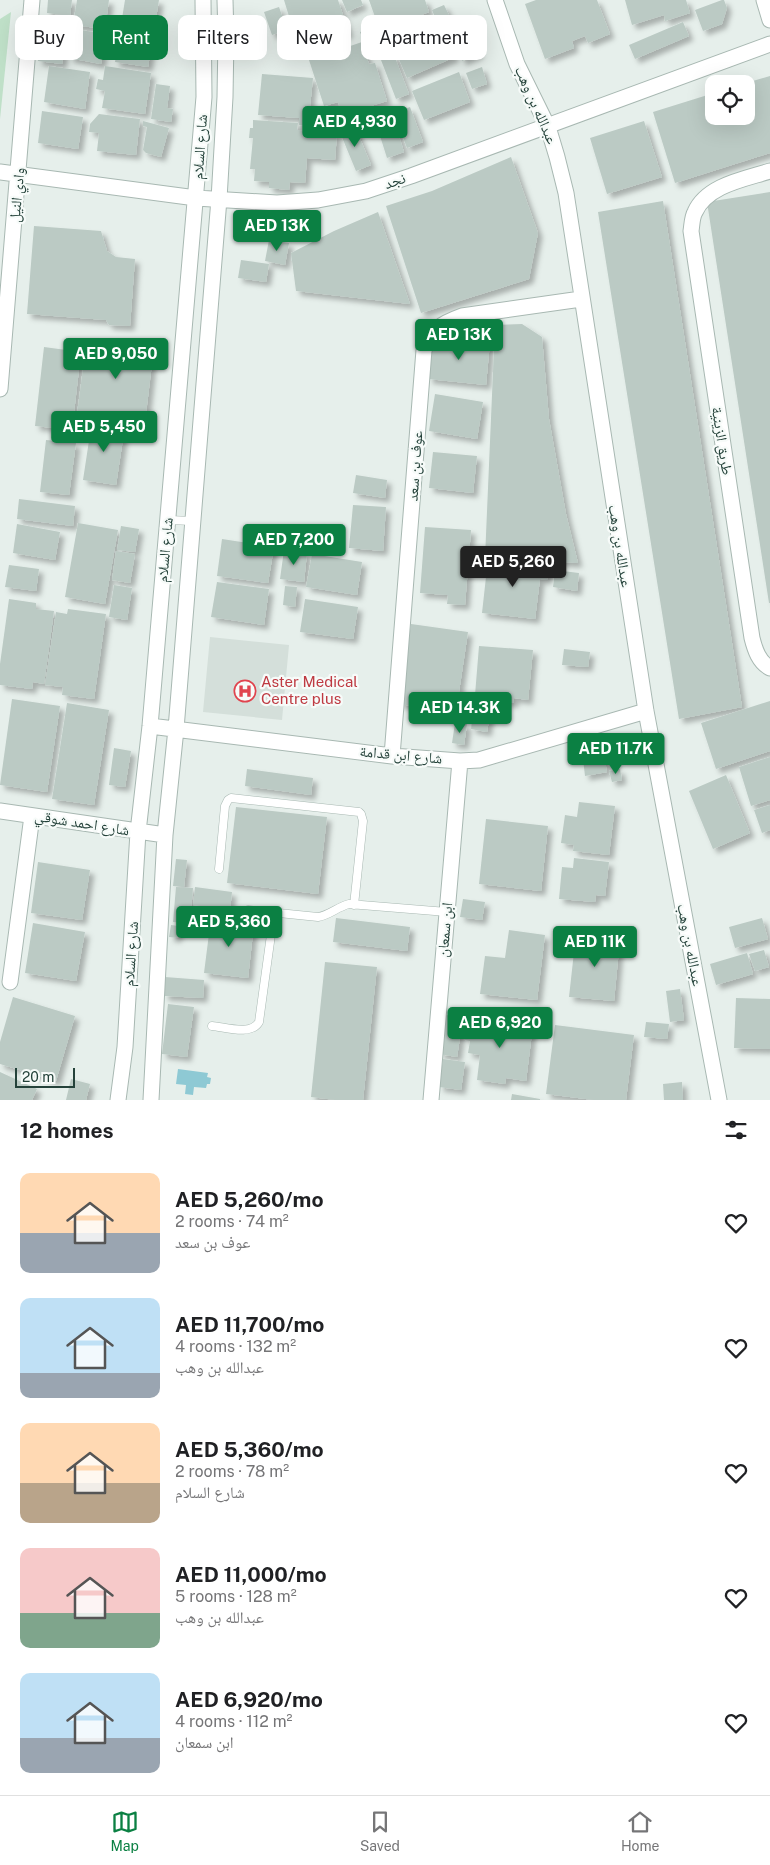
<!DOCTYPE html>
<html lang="en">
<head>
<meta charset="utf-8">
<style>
  :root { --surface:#fff; --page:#f2f2f2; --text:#202124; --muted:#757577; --line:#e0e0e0; --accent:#0b8043 }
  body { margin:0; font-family:"Public Sans","Noto Naskh Arabic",sans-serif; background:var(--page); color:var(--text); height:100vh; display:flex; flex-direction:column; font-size:19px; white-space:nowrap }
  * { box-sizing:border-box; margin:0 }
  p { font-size:16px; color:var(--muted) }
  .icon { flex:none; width:28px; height:28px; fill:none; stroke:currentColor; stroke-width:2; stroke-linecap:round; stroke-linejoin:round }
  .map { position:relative; height:1100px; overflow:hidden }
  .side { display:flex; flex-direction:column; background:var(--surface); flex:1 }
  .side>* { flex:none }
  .hud { position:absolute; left:15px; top:15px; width:500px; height:45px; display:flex; gap:10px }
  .buttons { position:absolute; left:705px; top:75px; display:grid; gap:10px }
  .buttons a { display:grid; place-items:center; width:50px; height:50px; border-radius:10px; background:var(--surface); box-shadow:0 5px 20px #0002; font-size:25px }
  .scale { position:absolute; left:15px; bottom:12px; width:60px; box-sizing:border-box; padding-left:5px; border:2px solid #24423a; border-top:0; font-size:14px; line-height:18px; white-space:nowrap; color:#24423a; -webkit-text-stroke:4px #f7fbf9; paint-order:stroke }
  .price { position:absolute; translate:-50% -42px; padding:0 11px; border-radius:5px; background:var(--accent); color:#fff; font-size:16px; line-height:32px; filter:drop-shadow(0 1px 2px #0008) }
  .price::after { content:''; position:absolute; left:50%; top:30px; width:15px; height:11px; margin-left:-8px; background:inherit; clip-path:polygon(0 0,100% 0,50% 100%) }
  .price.active { background:#222; color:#fff }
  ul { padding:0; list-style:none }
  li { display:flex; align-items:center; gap:15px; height:125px; padding:0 20px }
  li span { display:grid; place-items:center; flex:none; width:140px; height:100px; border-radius:10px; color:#555 }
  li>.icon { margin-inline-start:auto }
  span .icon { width:60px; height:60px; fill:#fffc; stroke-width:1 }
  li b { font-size:21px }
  h2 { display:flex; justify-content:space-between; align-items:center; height:60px; padding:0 20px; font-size:21px }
  .pill { padding:0 18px; border-radius:10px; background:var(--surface); box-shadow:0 5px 20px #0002; font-size:18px; line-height:45px }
  .pill.active { background:var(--accent); color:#fff }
  .dock { display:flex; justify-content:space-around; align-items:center; height:70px; border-top:1px solid var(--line); background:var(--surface); font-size:14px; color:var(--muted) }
  .dock a { display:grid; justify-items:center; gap:2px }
  .dock .active { color:var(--accent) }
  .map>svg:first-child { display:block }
</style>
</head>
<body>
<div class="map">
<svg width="770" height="1100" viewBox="0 0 770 1100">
  <defs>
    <filter id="shadow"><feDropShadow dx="4.5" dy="4.5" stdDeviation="2.5" flood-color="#0004"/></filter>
  </defs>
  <rect width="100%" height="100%" fill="#e6efeb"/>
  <path fill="#d4dfda" d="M210,637L289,645L282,720L203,712Z"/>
  <path fill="#bfe0c8" d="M11,12L0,119V19Z"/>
  <path fill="#8ec9d4" d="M178,1069L208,1073L207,1077L211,1078L210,1084H207L206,1088L194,1087L193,1095L185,1094L186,1085L176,1084Z"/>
  <path fill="#bbcac4" filter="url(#shadow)" d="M48,0H72L70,16L47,13Z
    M77,0H109L105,29L73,25Z
    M125,0H159L148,67L115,62Z
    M284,0H338L349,33L299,49Z
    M342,0H361L363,5L347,12Z
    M369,0H425L429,12L380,31Z
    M536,0H597L610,34L588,43L585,36L572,41L574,48L545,59L525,4Z
    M625,0H686L690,13L665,21L664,15L632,25Z
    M722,0H724L727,8L722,24L703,31L695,10Z
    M444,5L450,17L437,22L432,10Z
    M279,7L287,30L272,35L264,12Z
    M44,18L69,22L62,64L38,61Z
    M683,22L689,36L635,59L629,45Z
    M467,23L479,54L462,61L450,30Z
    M373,27L379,42L366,47L360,32Z
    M74,29L106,34L101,64L69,58Z
    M443,29L455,57L407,78L395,50Z
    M362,42L369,64L375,63L387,101L342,115L338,102L324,106L309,60Z
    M394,55L409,94L396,99L381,60Z
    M49,66L90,72L85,109L44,102Z
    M105,66L151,73L145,114L102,108L105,91L96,89L98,79L103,80Z
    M482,67L487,84L472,89L466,73Z
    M459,72L470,102L424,120L412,91Z
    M262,74L313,78L308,126L299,125V118L258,115Z
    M770,76V153L675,183L653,112L714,93V116H746V83Z
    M156,84L170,86L167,108L173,109L171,122L151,119Z
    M410,107L423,142L407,148L394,113Z
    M42,111L83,117L78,149L38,143Z
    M99,114L140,119L136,155L97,151L99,133L89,132L90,124Z
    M392,114L404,152L387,158L375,120Z
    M253,120L298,123L297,130L337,133L335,160L307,158L305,183L290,182L289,190L269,188V182L254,181L255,169H250L253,138H249L250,128H253Z
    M143,121L169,128L161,157L146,153L143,150L147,127L143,126Z
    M644,121L662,177L607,194L590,138Z
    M354,124L371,165L356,171L339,130Z
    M511,157L538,233L529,279L421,313L386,206L432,191Z
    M770,192V603H769L707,202Z
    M663,201L742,707L679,719L598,212Z
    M378,212L410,304L296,291L291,253L334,231Z
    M34,226L101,231L107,251L116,257L135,259L130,326L109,325L106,320L27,314Z
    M269,240L289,243L285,265L265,261Z
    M241,260L269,264L266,282L238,278Z
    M522,324L542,337L549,419L566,514L578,563L485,558L495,325Z
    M433,336L490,342L486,385L428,379Z
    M87,338L154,347L145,422L77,414Z
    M44,347L81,352L72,430L35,426Z
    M435,394L483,402L477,439L429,431Z
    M92,421L125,426L116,485L83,480Z
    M46,440L76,443L69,495L40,492Z
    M433,452L477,456L473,493L429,488Z
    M356,475L387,480L385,498L353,493Z
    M19,499L75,506L73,526L17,519Z
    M353,505L386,507L383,551L349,548Z
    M78,523L118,530L105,604L65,597Z
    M17,524L60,532L55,560L13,553Z
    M121,526L139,529L135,552L117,550Z
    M425,527L471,530L465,605L447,604L448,595L420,593Z
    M222,539L274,547L268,583L217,576Z
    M284,550L307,553L304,582L280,579Z
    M116,551L135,554L130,583L112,580Z
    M312,554L362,562L357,595L306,587Z
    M488,559L549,566L547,580L540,579L535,619L482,613Z
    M9,565L39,569L36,591L5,587Z
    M555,570L579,573L577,591L553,587Z
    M217,582L269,589L264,625L211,617Z
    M114,585L132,588L127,620L109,617Z
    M285,586L297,587L295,607L283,605Z
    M9,599L36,603V609L54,611L44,684L33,682L32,689L0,685V664Z
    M305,599L358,607L353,639L300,632Z
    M68,609L106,614L94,699L62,695L63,687L45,685L56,612L67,614Z
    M411,624L468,632L456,712L399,704Z
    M479,646L533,650L528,700L514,698V703L486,701V696L475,695Z
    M564,649L590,652L588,667L562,665Z
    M12,699L60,706L47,792L0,785Z
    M770,701V751L716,769L701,723Z
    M67,703L109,710L94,805L52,799Z
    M473,712L490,715L487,732L471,729Z
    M455,723L467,724L464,745L452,743Z
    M114,748L131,751L125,787L109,785Z
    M604,756L607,772L585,776L583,759Z
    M770,757V800L751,806L739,767Z
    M247,769L313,778L311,795L245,786Z
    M620,769L622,780L612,782L609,771Z
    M726,775L750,833L713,849L689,791Z
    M579,802L615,806L609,855L573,851L574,845L561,843L565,815L577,817Z
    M770,805V830L762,833L754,810Z
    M236,807L327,817L318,894L227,883Z
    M486,819L548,826L541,891L479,884Z
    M574,858L609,862L605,896L596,895L595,902L559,899L562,867L573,868Z
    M176,859L187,860L184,887L173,886Z
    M38,862L90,870L82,920L31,913Z
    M176,887L193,888L190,924L173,922Z
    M195,887L232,892L230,910L193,905Z
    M463,899L485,902L482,920L460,917Z
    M192,907L211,910L208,925L190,922Z
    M211,918L254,924L248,978L204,973Z
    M336,918L410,927L407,951L333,942Z
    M762,918L768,939L735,948L729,927Z
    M33,923L85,932L76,981L25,973Z
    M171,925L179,926L177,938L169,937Z
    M509,930L545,935L537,1000L480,994L485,956L505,958Z
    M576,934L620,939L614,1001L569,997Z
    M764,950L769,967L755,971L749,954Z
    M747,953L753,974L716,985L710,964Z
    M325,962L377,967L363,1100H336L311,1097Z
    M165,977L204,980L203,998L164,996Z
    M680,989L684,1020L670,1022L666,991Z
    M13,997L75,1016L56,1081L0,1064V1042Z
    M736,998L770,999V1049L734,1048Z
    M168,1004L194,1007L187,1057L162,1054Z
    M446,1015L463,1018L457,1057L439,1054Z
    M468,1017L533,1025L526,1081L506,1078L505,1084L477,1080L480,1055L468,1053L470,1041L465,1040Z
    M646,1022L669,1024L667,1039L644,1037Z
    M555,1025L634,1035L626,1100H594L546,1094Z
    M443,1059L465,1062L461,1090L439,1087Z
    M0,1072L37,1089L32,1100H0Z
    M71,1079L90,1084L86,1100H66Z
    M682,1082L683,1100H664L663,1084Z
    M512,1094L540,1099V1100H511Z"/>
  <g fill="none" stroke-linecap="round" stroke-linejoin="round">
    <g stroke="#a8b8b2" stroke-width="9">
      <path id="service" d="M168,520L193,521
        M219,869L225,806L228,800L231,798L359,812L361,814L363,821L354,905
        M248,910L318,917C330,915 337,907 349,904L447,912
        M212,1026C225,1027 251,1036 259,1022L274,913"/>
    </g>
    <g stroke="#a8b8b2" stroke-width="17">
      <path id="minor" d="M495,0L517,64L548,127L557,157L566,193L646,711L719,1100
        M764,0L770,20
        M770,171C745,179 707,185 695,212C692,217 692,225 691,231L752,638C755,650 759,662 770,668
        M0,172L196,198L277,203L318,200L366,191L411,176L770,44
        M0,389L32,0
        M150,726L392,756L460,761L479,760L646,711
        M392,756L424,350C433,329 440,324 462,316L581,299
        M0,811L165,835
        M10,982L32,816
        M118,1100L125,1047L138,832L150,726L204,97L203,0
        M151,1100L165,835L176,729L219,199L225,97L226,37L225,0
        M431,1100L460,761"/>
    </g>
    <use href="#service" stroke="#fff" stroke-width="8"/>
    <use href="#minor" stroke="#fff" stroke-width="15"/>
  </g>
  <defs>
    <g id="hospital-ring" transform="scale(1.125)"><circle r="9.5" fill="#f7fbf9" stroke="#e0444e" stroke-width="1.5"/><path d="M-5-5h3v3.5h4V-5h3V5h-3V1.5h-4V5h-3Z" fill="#e0444e"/></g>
  </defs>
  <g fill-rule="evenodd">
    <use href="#hospital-ring" x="245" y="691"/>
  </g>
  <g text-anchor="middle" stroke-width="4.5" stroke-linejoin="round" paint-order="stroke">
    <g font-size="15" fill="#24423a" stroke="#f7fbf9">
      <text transform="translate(536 105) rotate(66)" y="5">عبدالله بن وهب</text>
      <text transform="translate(200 147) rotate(-86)" y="5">شارع السلام</text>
      <text transform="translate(395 181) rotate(-19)" y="5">نجد</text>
      <text transform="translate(17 195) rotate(-85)" y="5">وادي النيل</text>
      <text transform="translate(722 441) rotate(81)" y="5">طريق الزينية</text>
      <text transform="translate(415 466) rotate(-86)" y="5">عوف بن سعد</text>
      <text transform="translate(620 546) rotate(81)" y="5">عبدالله بن وهب</text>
      <text transform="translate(165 550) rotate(-85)" y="5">شارع السلام</text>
      <text transform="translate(401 755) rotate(5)" y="5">شارع ابن قدامة</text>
      <text transform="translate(82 823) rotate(9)" y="5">شارع احمد شوقي</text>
      <text transform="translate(445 930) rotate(-85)" y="5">ابن سمعان</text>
      <text transform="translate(690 945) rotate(79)" y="5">عبدالله بن وهب</text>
      <text transform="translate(131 954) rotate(-86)" y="5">شارع السلام</text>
    </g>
    <g font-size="15" fill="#be3a42" stroke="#f7fbf9" text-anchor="start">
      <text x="261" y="687">Aster Medical<tspan x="261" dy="17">Centre plus</tspan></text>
    </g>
  </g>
</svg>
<div class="buttons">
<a><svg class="icon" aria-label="locate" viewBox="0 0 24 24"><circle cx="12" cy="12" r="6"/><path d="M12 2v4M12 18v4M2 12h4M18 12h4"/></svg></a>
</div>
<div class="scale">20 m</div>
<b class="price" style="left:355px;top:148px">AED 4,930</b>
<b class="price" style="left:277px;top:252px">AED 13K</b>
<b class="price" style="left:459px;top:361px">AED 13K</b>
<b class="price" style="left:116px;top:380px">AED 9,050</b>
<b class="price" style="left:104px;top:453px">AED 5,450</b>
<b class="price" style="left:294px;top:566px">AED 7,200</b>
<b class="price active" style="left:513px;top:588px">AED 5,260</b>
<b class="price" style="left:460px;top:734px">AED 14.3K</b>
<b class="price" style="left:616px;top:775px">AED 11.7K</b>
<b class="price" style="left:229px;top:948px">AED 5,360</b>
<b class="price" style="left:595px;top:968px">AED 11K</b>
<b class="price" style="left:500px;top:1049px">AED 6,920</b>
<div class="hud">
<a class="pill">Buy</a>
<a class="pill active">Rent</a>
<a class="pill">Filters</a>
<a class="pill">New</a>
<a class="pill">Apartment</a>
</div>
</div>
<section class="side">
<h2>12 homes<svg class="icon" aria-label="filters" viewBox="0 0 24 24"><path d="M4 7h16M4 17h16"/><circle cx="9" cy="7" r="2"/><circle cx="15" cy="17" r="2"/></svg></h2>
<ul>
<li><span style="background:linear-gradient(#ffd9b3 60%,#9aa5b1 0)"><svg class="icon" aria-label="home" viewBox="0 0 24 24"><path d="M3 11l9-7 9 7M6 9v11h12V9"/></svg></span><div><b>AED 5,260/mo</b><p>2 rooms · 74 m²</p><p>عوف بن سعد</p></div><svg class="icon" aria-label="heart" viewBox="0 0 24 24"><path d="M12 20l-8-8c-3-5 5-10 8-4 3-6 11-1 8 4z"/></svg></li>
<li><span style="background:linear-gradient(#bfe0f5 75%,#9aa5b1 0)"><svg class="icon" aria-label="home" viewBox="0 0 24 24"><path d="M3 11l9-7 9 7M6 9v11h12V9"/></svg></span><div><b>AED 11,700/mo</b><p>4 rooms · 132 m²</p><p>عبدالله بن وهب</p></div><svg class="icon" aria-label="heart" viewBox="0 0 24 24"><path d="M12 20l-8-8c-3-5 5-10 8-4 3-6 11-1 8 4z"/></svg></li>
<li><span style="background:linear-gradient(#ffd9b3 60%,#b9a48a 0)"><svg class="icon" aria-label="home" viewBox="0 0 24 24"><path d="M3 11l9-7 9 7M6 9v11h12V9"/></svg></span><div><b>AED 5,360/mo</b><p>2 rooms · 78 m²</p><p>شارع السلام</p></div><svg class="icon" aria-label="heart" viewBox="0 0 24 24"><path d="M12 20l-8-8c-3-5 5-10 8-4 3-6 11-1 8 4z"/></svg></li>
<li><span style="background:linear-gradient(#f6c9c9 65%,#7fa58c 0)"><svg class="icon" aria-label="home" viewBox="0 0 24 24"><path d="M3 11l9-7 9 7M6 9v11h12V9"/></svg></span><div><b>AED 11,000/mo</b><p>5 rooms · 128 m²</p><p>عبدالله بن وهب</p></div><svg class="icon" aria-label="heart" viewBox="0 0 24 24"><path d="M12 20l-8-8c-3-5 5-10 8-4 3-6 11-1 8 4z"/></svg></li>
<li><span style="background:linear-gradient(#bfe0f5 65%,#9aa5b1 0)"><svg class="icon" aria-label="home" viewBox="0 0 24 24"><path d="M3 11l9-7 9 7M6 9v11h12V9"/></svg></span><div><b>AED 6,920/mo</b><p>4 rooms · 112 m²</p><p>ابن سمعان</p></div><svg class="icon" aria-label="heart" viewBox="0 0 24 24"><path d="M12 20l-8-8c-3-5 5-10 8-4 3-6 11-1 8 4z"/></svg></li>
</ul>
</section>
<nav class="dock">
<a class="active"><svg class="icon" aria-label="map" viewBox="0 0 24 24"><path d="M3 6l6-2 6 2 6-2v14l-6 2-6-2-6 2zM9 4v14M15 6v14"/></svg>Map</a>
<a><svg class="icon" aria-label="saved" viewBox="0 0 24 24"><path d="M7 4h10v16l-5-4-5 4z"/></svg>Saved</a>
<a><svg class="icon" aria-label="home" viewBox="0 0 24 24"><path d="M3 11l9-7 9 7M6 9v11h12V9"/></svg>Home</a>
</nav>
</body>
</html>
